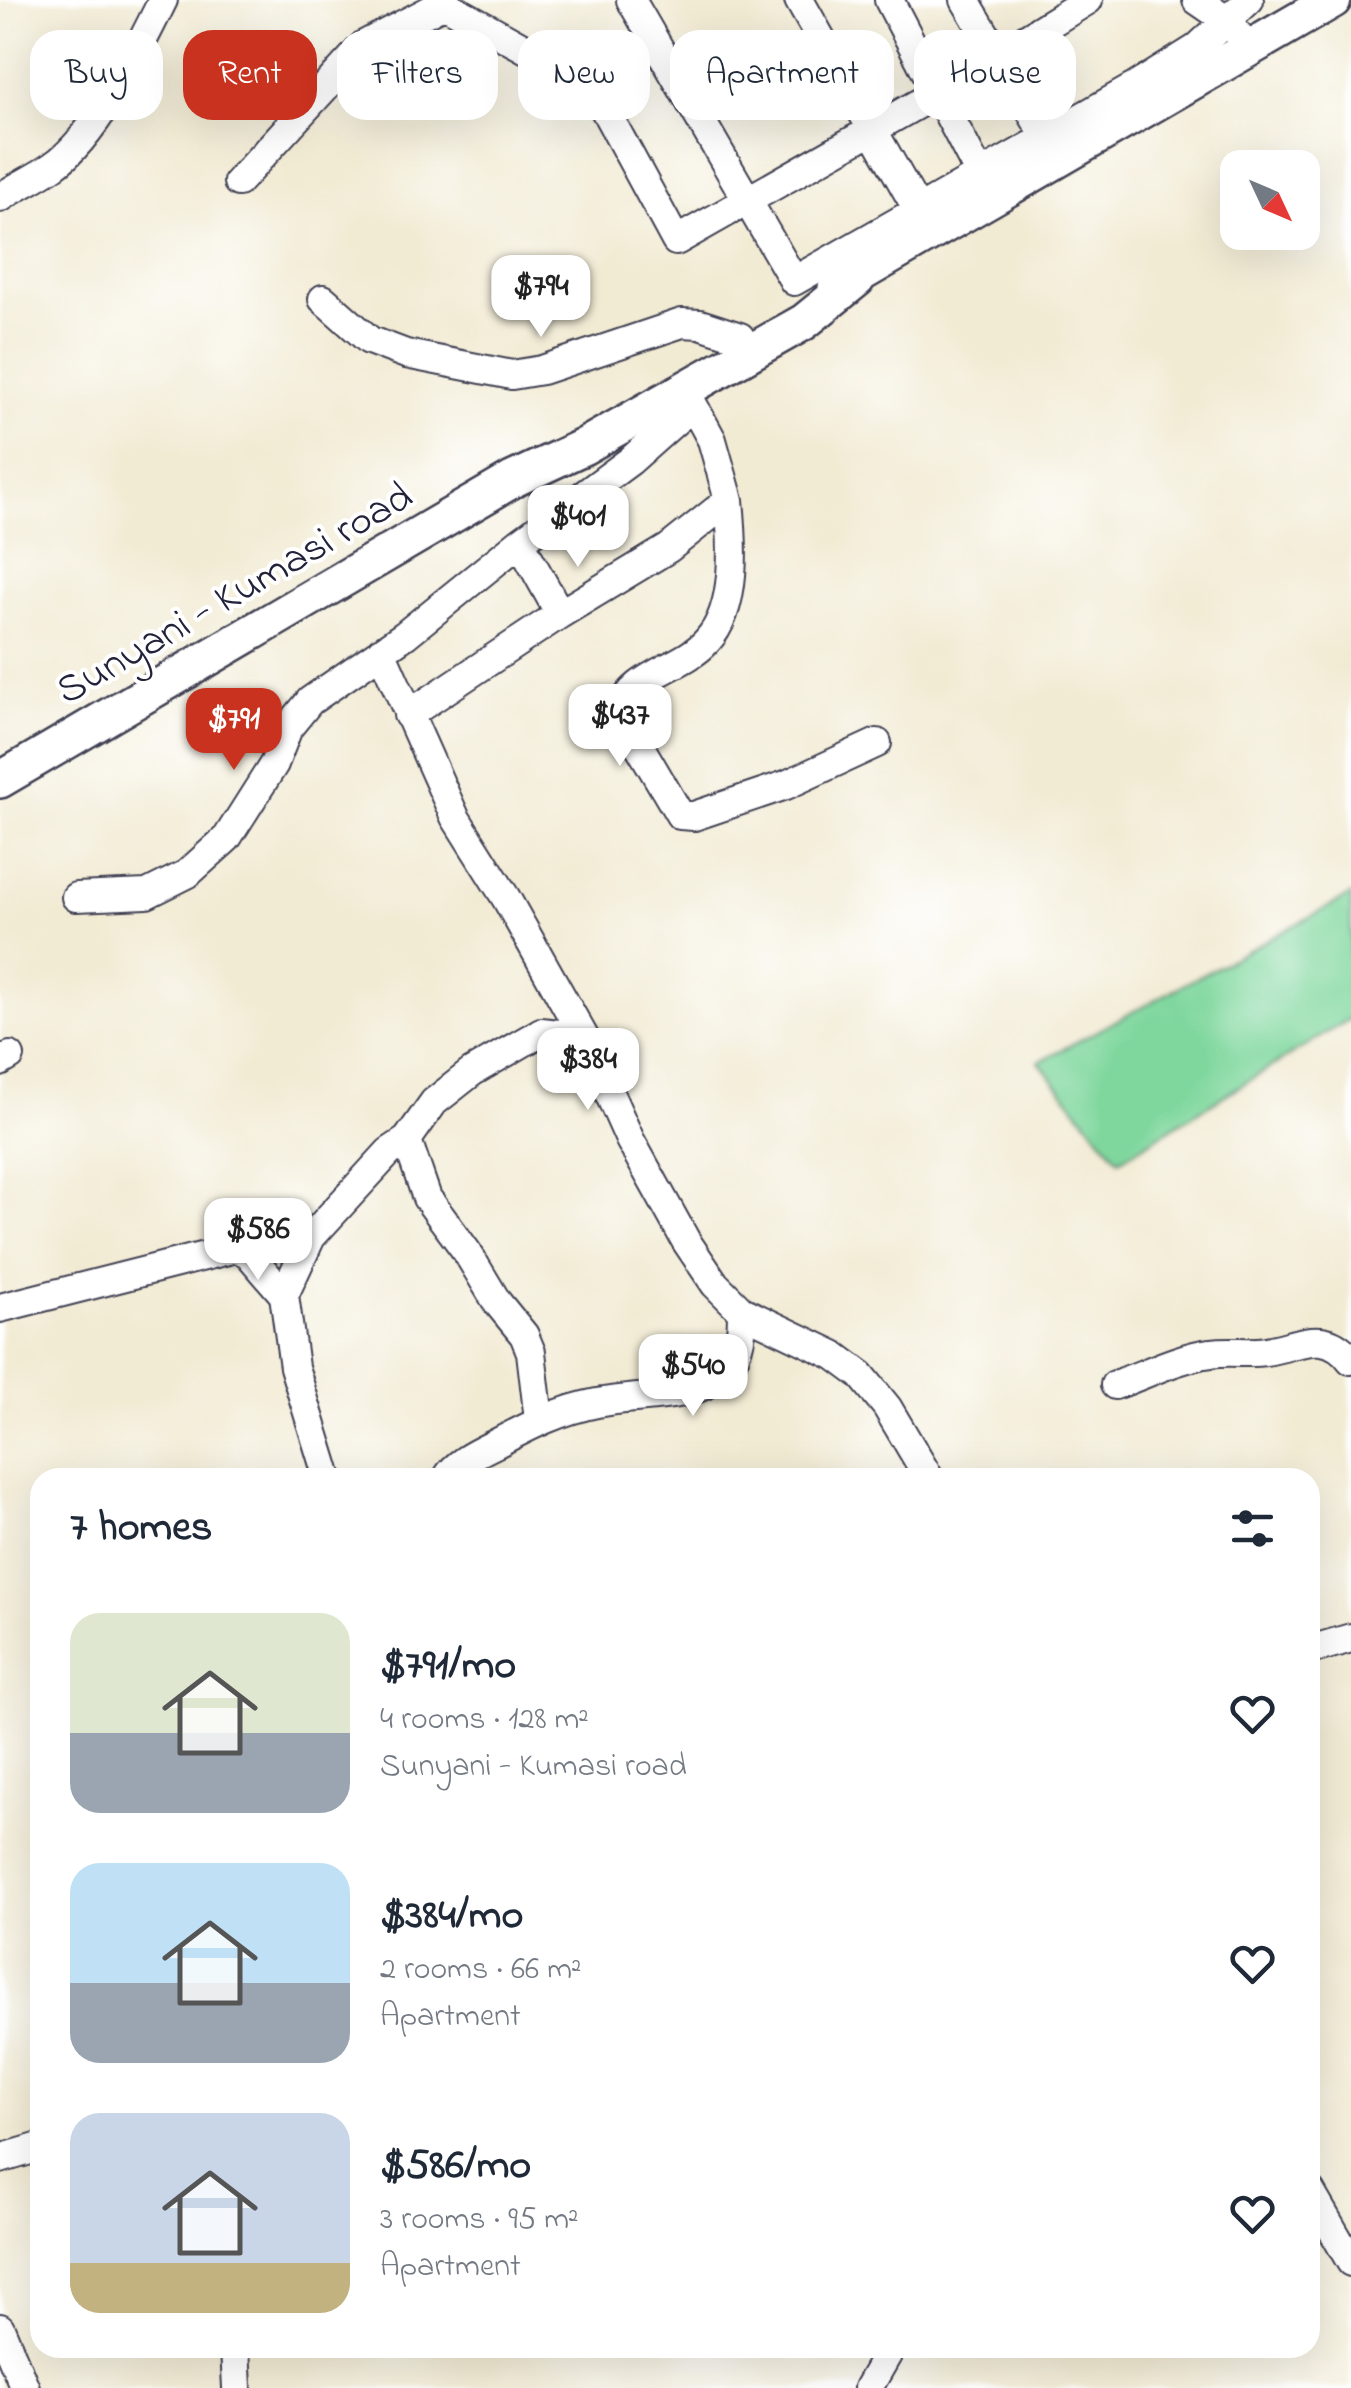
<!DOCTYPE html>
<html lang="en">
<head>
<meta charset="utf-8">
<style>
  :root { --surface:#fff; --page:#f6f6f7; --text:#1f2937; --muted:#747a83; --accent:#c8321e }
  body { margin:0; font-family:"Indie Flower",sans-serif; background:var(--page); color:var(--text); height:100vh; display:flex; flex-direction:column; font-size:38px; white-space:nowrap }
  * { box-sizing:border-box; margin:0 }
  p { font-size:32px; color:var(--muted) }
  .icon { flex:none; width:55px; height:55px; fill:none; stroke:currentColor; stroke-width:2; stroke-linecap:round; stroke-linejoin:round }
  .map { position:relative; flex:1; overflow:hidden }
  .side { position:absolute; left:30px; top:1468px; width:1290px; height:890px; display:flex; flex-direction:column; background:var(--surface); border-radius:30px; box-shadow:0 10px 40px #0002 }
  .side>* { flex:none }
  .hud { position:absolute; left:30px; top:30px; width:1292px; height:90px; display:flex; gap:20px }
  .needle { width:65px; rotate:134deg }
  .tools { position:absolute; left:1220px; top:150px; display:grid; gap:20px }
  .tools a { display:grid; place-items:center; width:100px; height:100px; border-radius:20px; background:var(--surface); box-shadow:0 10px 40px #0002; font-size:50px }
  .price { position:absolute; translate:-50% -85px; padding:0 22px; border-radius:20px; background:#fff; color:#222; font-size:32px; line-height:65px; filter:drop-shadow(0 2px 5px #0008) }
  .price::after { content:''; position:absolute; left:50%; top:60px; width:30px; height:22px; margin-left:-15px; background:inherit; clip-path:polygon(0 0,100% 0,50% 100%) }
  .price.on { background:var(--accent); color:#fff }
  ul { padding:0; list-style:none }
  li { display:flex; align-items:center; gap:30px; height:250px; padding:0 40px }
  li span { display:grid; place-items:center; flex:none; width:280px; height:200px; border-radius:30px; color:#555 }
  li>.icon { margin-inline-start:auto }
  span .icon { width:120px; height:120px; fill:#fffc; stroke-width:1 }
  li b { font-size:42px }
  h2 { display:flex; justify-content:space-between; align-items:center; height:120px; padding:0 40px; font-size:42px }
  .tag { padding:0 35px; border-radius:30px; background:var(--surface); box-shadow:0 10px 40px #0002; font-size:35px; line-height:90px }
  .tag.on { background:var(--accent); color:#fff }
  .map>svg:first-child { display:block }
</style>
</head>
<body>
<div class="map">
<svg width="1351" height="2388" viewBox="0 0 1351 2388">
  <rect width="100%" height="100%" fill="#fff"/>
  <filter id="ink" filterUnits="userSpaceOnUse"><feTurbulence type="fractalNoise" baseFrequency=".01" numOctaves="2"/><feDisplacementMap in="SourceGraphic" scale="20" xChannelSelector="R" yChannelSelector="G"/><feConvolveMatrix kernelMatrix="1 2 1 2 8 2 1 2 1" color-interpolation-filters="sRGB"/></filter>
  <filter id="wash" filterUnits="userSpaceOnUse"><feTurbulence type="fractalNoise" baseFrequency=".0048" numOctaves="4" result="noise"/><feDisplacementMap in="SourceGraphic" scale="40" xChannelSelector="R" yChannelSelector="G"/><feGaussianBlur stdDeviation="2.25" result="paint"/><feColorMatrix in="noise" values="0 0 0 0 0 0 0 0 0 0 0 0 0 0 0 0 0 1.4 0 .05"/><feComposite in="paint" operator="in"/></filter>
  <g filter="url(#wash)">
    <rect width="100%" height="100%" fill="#f2ebd4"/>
    <path fill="#7fd79d" stroke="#507c6c" stroke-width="2.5" d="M1351,895V1018L1119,1160L1039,1062Z"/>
  </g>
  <g filter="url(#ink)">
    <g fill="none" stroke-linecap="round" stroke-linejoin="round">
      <g stroke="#414052" stroke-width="32">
        <path id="minor" d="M438,0L546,60L599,99L676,241L937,93L1088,0
          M631,0L794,281L1133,88L1197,48L1249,0
          M799,0L918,210
          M889,0L980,175
          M965,0L1046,137
          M1197,0L1229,22L1239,36
          M238,182L364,45L444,3
          M0,198C17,186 36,178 53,166C97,136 139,48 163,0
          M323,299L369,340L406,354L512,375L542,370L682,323L700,324L740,337
          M729,500C733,542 738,608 707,641C682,669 630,674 620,713L680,815L694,816L786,785L877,743
          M520,542L560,614
          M381,651L455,817L506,898L584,1037L630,1140L686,1241L715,1284L742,1311L834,1355L861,1375L887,1407L929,1478
          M408,715L560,614L669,548L729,500L712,440L693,405
          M76,897L147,894L187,874L227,838L274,764L288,728L310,701L405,635L520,542L630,461L693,405L684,388
          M0,1062L10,1056
          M0,1308L236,1248L248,1253L284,1295
          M1115,1385C1146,1374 1179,1357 1211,1353C1230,1350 1248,1354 1266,1351C1301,1345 1325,1327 1351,1360
          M539,1420L531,1352L524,1335L497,1302L467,1252L427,1198L407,1140L434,1102L472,1072L541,1032L584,1037
          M328,1478L294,1367L284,1295L311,1237L389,1152L407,1140
          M447,1478C456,1462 481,1451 497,1443C529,1426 560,1410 597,1403C666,1390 744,1408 742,1311
          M1310,1650L1351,1638
          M0,2159L40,2147
          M1310,2191L1351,2262
          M0,2328L25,2388
          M235,2348L237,2388
          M868,2388L891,2348"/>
      </g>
      <g stroke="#414052" stroke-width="40">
        <path id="major" d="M836,288L1333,0
          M0,780L512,480L583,447L804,322L857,279"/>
      </g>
      <use href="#minor" stroke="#fff" stroke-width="28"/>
      <use href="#major" stroke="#fff" stroke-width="35"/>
    </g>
  </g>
  <g text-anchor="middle" stroke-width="8" stroke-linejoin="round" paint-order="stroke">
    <g font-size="42" fill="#22223b" stroke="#fff">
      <text transform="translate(233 591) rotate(-30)" y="15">Sunyani - Kumasi road</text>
    </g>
  </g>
</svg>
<div class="tools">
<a><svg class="needle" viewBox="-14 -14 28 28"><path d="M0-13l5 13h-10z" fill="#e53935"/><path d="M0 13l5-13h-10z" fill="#747a83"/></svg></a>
</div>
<b class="price" style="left:541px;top:340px">$794</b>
<b class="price" style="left:578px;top:570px">$401</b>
<b class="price" style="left:620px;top:769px">$437</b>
<b class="price on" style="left:234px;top:773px">$791</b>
<b class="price" style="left:588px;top:1113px">$384</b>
<b class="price" style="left:258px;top:1283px">$586</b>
<b class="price" style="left:693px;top:1419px">$540</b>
<div class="hud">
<a class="tag">Buy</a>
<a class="tag on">Rent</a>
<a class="tag">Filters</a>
<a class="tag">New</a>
<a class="tag">Apartment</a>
<a class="tag">House</a>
</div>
<section class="side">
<h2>7 homes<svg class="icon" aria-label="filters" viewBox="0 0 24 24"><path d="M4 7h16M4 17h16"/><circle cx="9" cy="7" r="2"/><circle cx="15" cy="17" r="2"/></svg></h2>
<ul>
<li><span style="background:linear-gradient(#dfe7d0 60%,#9aa5b1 0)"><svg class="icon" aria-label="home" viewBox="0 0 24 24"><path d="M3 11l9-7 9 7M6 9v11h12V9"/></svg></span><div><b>$791/mo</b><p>4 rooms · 128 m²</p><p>Sunyani - Kumasi road</p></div><svg class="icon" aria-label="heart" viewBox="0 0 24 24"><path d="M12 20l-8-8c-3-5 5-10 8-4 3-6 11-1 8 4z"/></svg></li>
<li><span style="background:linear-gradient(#bfe0f5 60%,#9aa5b1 0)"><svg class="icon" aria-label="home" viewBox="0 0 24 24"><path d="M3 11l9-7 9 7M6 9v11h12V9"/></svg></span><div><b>$384/mo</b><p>2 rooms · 66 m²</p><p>Apartment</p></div><svg class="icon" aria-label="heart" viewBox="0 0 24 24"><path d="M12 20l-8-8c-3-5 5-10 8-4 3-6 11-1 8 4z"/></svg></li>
<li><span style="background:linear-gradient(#c9d6e8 75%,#c2b280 0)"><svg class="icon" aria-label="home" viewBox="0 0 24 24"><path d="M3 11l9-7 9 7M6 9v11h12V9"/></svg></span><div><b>$586/mo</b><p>3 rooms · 95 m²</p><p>Apartment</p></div><svg class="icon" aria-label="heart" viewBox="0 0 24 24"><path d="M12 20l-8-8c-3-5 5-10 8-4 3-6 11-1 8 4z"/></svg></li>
</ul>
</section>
</div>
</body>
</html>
